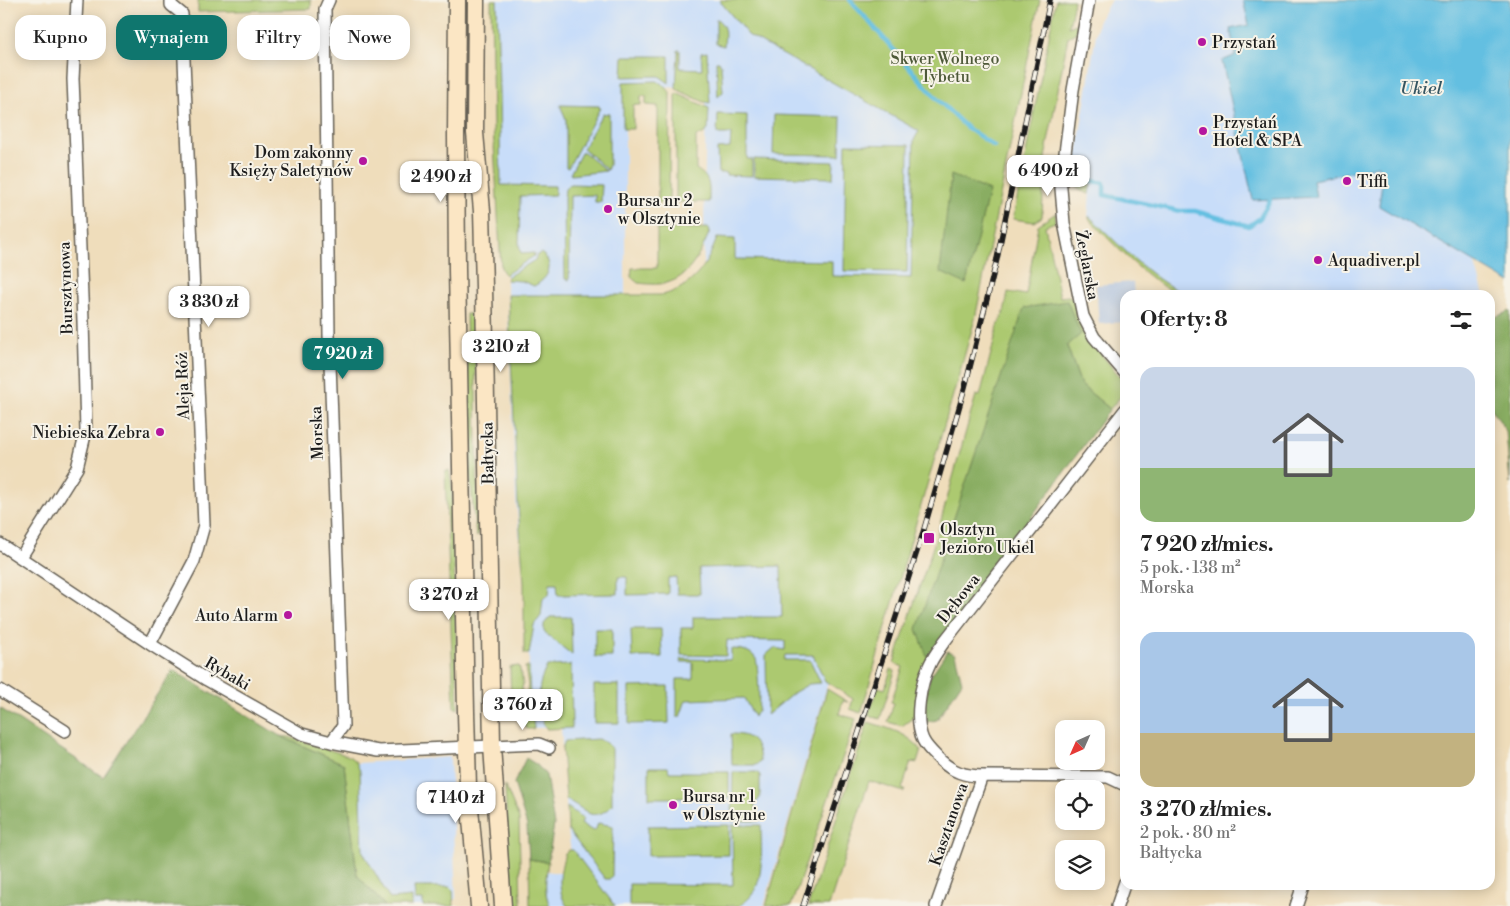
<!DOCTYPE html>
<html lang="pl">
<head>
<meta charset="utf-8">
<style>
  :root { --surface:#fff; --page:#f2f2f2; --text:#222; --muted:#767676; --accent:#0f766e }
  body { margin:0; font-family:"Libre Bodoni",serif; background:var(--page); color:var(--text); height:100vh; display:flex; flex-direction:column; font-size:19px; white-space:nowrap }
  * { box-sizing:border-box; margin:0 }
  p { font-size:16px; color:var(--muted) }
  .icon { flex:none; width:28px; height:28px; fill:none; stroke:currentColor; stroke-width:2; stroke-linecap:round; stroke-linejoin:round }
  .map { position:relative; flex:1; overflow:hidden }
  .panel { position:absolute; left:1120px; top:290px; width:375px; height:600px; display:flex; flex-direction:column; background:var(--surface); border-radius:15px; box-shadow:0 2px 12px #0003 }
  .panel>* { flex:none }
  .guide { position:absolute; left:15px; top:15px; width:475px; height:45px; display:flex; gap:10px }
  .needle { width:32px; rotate:225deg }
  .buttons { position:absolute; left:1055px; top:720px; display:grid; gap:10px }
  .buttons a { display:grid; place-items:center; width:50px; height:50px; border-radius:10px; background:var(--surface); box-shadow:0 2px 12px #0003; font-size:25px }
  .price { position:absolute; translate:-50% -42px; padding:0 11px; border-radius:10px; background:#fff; color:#222; font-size:16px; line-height:32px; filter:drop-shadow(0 1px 2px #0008) }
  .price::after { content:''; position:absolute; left:50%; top:30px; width:15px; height:11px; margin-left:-8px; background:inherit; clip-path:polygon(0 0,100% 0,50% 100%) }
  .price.current { background:var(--accent); color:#fff }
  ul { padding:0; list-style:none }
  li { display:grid; align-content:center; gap:10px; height:265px; padding:0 20px }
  li span { display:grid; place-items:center; height:155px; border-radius:15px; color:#555 }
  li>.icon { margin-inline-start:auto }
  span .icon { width:90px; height:90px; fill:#fffc; stroke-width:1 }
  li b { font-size:21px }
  h2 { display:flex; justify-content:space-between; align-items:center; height:60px; padding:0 20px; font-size:21px }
  .pill { padding:0 18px; border-radius:15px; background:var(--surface); box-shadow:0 2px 12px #0003; font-size:18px; line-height:45px }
  .pill.current { background:var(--accent); color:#fff }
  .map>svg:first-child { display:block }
</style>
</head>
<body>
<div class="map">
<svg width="1510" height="906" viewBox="0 0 1510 906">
  <rect width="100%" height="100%" fill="#f7f3e8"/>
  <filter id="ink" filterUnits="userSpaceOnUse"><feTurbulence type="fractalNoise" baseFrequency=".02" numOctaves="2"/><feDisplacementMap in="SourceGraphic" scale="10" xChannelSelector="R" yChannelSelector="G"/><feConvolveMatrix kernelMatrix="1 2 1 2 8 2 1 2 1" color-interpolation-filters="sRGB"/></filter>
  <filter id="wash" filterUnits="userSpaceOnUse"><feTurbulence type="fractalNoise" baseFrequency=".0096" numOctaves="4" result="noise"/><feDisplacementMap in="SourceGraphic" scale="20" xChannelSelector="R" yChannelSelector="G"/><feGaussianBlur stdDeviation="1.12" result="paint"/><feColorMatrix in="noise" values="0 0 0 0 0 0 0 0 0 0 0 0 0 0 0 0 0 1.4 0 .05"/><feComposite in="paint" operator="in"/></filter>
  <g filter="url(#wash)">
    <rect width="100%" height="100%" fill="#efddbb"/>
    <path fill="#c8ddf9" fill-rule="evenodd" d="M493,0H719L748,35L993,172L830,675L764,906H532L531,869L574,875L568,830L561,727L534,728L523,723L528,685L529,655L524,654V583L516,501L507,289V277L492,110ZM706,87L703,305L625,299V88Z
      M1111,0H1337L1439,141L1484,295H1184L1171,290L1151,276L1088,217L1091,178L1077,176L1074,170L1098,22Z
      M450,757L456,898L449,906H385L357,875L344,764Z"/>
    <path fill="#b6c6de" d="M1133,282L1134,295H1125V322L1099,324L1096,285Z"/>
    <path fill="#acc96f" stroke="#647246" d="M198,0H311V9L198,12Z
      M491,0H497L501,185L555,186V195L520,196L519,245L521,254L534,253V256L505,275L501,268L493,127Z
      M719,0H1028V1V0H1040L975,319L861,713L850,709L853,699L825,681L813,655H785L784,660H810L821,683L809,684L795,692L767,715L766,655L774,648L785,650V641L727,640L726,656L681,655V628H693V617H782L781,566L699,568L700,594H677L676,577L668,578V594L627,595V577H618V594L558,595L557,583H550L549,595L543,598L541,616L534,625L529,654H524V583L518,504L508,295H663C694,286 706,267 717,238L735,239V259L832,261V276L911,278L914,140L919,131L748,35Z
      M1056,0H1074L1069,27L1078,23L1077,32L1068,37L1045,158L1042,217L1034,222L1013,219Z
      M716,18C727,27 725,33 724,46L716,44Z
      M678,50H680V68L702,69L701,53L707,52L710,103L704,102L676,89Z
      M623,56H669V83L659,76L622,77Z
      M716,61H719L721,65L723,92L718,97Z
      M657,81L664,85L670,92L669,203H658V106L646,105V96H641V105H633V129H623V82Z
      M676,93L709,108L708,130L703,134L696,136V169C711,178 709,185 709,202H676Z
      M560,105L599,106L600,108L568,168L566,167V119Z
      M609,112V165L607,170L583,148L603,113L607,114Z
      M718,114L747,115V159H752V176L726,175V173H718L717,149L730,148L731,134H717Z
      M774,115L841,117L840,155L773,154Z
      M846,144L909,145L907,272L844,271Z
      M583,152H584L606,171L571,175L570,174L581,153Z
      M754,159L834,162L833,178L754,176Z
      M1076,160L1081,164L1092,177L1089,194C1074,189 1078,189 1077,176C1076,169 1074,169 1076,160Z
      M570,184L602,185L601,202H595V195L570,196L569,280L565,279L564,199L565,189Z
      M1056,213L1055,222L1045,226L1060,297L1069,296L1073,299L1086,336L1120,377L1122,395L1110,409L1081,385L1067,346V301L928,659L914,717L902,726L888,722L894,703L891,702L903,667L894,663L906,627H907L911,612L936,538L976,395L980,396L998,326L1004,313L1008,292L1026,295L1038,225Z
      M1089,216C1120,245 1148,277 1186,295C1160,295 1108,238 1089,219Z
      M709,228L710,231C701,252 690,278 666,283C657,285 647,284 638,283L631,277L632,268H657V229Z
      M541,253C556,264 548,279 534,286L522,281L507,280V277L535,260L537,255Z
      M466,314H475L478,534L477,537L476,536L469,465Z
      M449,470L452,486L458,709L454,707L445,472Z
      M550,617H571L572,655L544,632V624Z
      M595,629H612V657H595Z
      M631,629H661L662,657H632Z
      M731,649C740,649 751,650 756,659C758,664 760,704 758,710C757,712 755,714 754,717L744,698L686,700L680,717H677V679H693V662H681V659L731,660Z
      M571,665L572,728L546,729C540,720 538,696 540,685C541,679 544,672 547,666Z
      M519,666L523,683L518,713L511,703L510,667Z
      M525,667H529L530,698L534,728L533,729H527L523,723L528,685Z
      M891,669L895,671L880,719L868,715L878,687L885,689Z
      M594,685H619V723H594Z
      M668,686L669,723L629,724V687Z
      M827,689L848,702L843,701L839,714L856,719L791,906H766Z
      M868,722C887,728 909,733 921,750L917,763L911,762L902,789L905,790L904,792L869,781L829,906H808Z
      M731,734C751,734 759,742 760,762L756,765H732Z
      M280,736L289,737L349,756L356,762L360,771L363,852L390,899L412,897V906H385L357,875L344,764Z
      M598,739L607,743L612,749V805C605,812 599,816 590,814L566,799L562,748L565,741Z
      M649,767H668L669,772H729V798H649Z
      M733,772H757L760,775V798L755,804L756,817L759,821H732Z
      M505,785L519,819L521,906H510Z
      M567,807L583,818L581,824L593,831L596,829L598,823L613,826L612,877L610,879H605L568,830Z
      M729,825V855L648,856V826Z
      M732,825H761C761,846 765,879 751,896C748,900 743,903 739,906H629V884L733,885Z
      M569,850H573L615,906H567C556,890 560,871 565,853Z
      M529,859L548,862C546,878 543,891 550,906H530Z
      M414,887H450L453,890L454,906H423V900H415Z"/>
    <path fill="#89ad62" stroke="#52643f" d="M951,175L989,191L966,284L940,272Z
      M1067,301L1081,334L1067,346L1081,385L1110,409L928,659L917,629L1024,308Z
      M1510,311V483L1506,431L1490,406V362L1493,318Z
      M947,651L955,654L962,682L937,720L926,722L925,700L930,677Z
      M173,670L280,736L344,764L357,875L385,906H0V708L103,777Z
      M526,758L537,765L546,775L554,825L548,862L529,859L527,826L514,783Z"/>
    <path fill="#63bfe1" stroke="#406e7e" d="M1243,0H1510V283L1379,206L1382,182L1378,166L1313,180L1316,197L1253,200L1222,61L1236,55L1230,29L1249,25Z"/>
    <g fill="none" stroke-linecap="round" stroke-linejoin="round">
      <path stroke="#63bfe1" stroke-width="4.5" d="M850,0L938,100L966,127L994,146
        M1076,178L1104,183V195L1180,211H1195L1249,226L1260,218L1270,200"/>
    </g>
  </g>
  <g filter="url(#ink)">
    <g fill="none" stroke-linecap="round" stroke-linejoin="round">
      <g stroke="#666054" stroke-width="14">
        <path id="street" d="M329,0L325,9L329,335L343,726L331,742
          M1089,0L1073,90L1065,153L1060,177L1064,223L1083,316L1094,337L1125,373
          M0,544L150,644L207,680L302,734L331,742L378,751L539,744L549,748
          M21,557L77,468L86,431L83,321L73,79L77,0
          M150,644L194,561L204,525L182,14L171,5V0
          M0,690L65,731
          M982,776C965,776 953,772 940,760C934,754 927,748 923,740C914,720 920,684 930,664C933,657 939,649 944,642L1125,410
          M936,906L982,776L1108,777L1125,785
          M1117,906L1125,882
          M1296,906L1303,885"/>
      </g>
      <g stroke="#666054" stroke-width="19">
        <path id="secondary" d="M457,0L456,136L457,270L466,712L468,787L479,906
          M476,0L475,133L482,211L484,287L492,746L503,906"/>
      </g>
      <use href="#street" stroke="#fff" stroke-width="11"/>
      <use href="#secondary" stroke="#fbe6c4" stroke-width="16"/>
      <g stroke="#1c1c1c" stroke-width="5.5">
        <path id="rail" d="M803,906L922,536L965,387L997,259L1050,0"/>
      </g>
      <use href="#rail" stroke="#f7f3e8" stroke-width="4" stroke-dasharray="11" stroke-linecap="butt"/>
    </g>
  </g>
  <g fill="#b5179e" stroke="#f7f3e8" stroke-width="2">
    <circle cx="1202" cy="42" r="5"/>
    <circle cx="1203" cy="131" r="5"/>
    <circle cx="363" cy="161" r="5"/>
    <circle cx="1347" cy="181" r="5"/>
    <circle cx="608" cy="209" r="5"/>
    <circle cx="1318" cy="260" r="5"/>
    <circle cx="160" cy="432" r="5"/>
    <rect x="923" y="532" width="12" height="12" rx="2.5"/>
    <circle cx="288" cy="615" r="5"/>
    <circle cx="673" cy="805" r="5"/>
  </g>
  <g text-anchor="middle" stroke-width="4" stroke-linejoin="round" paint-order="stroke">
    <g font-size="16" fill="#1c1c1c" stroke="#f7f3e8" text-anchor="start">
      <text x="1212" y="48">Przystań</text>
      <text x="1213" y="128">Przystań<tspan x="1213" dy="18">Hotel &amp; SPA</tspan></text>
      <text x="353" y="158" text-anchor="end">Dom zakonny<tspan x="353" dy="18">Księży Saletynów</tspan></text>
      <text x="1357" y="187">Tiffi</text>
      <text x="618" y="206">Bursa nr 2<tspan x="618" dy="18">w Olsztynie</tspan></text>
      <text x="1328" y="266">Aquadiver.pl</text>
      <text x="150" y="438" text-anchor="end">Niebieska Zebra</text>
      <text x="940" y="535">Olsztyn<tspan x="940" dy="18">Jezioro Ukiel</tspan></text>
      <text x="278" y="621" text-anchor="end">Auto Alarm</text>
      <text x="683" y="802">Bursa nr 1<tspan x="683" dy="18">w Olsztynie</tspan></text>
    </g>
    <g font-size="16" fill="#4e5939" stroke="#f7f3e8">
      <text x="945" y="64">Skwer Wolnego<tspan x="945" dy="18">Tybetu</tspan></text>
    </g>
    <g font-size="16" fill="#1c1c1c" stroke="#f7f3e8">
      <text transform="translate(1088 265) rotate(79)" y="6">Żeglarska</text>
      <text transform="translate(65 288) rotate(-92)" y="6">Bursztynowa</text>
      <text transform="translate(182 386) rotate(-92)" y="6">Aleja Róż</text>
      <text transform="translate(316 433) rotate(-92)" y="6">Morska</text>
      <text transform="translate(487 453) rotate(-91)" y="6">Bałtycka</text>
      <text transform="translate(958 598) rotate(-52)" y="6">Dębowa</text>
      <text transform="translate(228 673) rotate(30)" y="6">Rybaki</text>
      <text transform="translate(948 824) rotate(-71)" y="6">Kasztanowa</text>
    </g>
    <g font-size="18" font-style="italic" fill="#355561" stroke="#f7f3e8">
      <text x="1421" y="94">Ukiel</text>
    </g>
  </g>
</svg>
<div class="buttons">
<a><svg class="needle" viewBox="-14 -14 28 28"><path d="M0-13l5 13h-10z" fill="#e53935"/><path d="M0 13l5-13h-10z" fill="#767676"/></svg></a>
<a><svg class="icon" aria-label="locate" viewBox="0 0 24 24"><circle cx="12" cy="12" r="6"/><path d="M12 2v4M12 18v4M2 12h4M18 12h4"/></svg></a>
<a><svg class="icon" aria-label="layers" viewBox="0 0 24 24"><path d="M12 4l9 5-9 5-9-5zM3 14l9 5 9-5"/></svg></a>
</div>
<b class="price" style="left:1048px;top:197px">6 490 zł</b>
<b class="price" style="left:441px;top:203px">2 490 zł</b>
<b class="price" style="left:209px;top:328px">3 830 zł</b>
<b class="price" style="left:501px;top:373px">3 210 zł</b>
<b class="price current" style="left:343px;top:380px">7 920 zł</b>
<b class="price" style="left:449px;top:621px">3 270 zł</b>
<b class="price" style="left:523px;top:731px">3 760 zł</b>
<b class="price" style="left:456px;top:824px">7 140 zł</b>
<div class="guide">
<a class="pill">Kupno</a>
<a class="pill current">Wynajem</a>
<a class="pill">Filtry</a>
<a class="pill">Nowe</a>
</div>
<section class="panel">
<h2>Oferty: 8<svg class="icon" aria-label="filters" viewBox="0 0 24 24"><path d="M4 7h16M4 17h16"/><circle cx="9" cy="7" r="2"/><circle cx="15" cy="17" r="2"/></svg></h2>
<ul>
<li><span style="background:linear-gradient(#c9d6e8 65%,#8fb573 0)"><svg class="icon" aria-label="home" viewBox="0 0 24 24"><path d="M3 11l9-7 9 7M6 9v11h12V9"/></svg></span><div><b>7 920 zł/mies.</b><p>5 pok. · 138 m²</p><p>Morska</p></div></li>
<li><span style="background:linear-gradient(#a9c7e8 65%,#c2b280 0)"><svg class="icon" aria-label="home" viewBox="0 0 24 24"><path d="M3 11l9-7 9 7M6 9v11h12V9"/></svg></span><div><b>3 270 zł/mies.</b><p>2 pok. · 80 m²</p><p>Bałtycka</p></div></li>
</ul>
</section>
</div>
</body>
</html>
